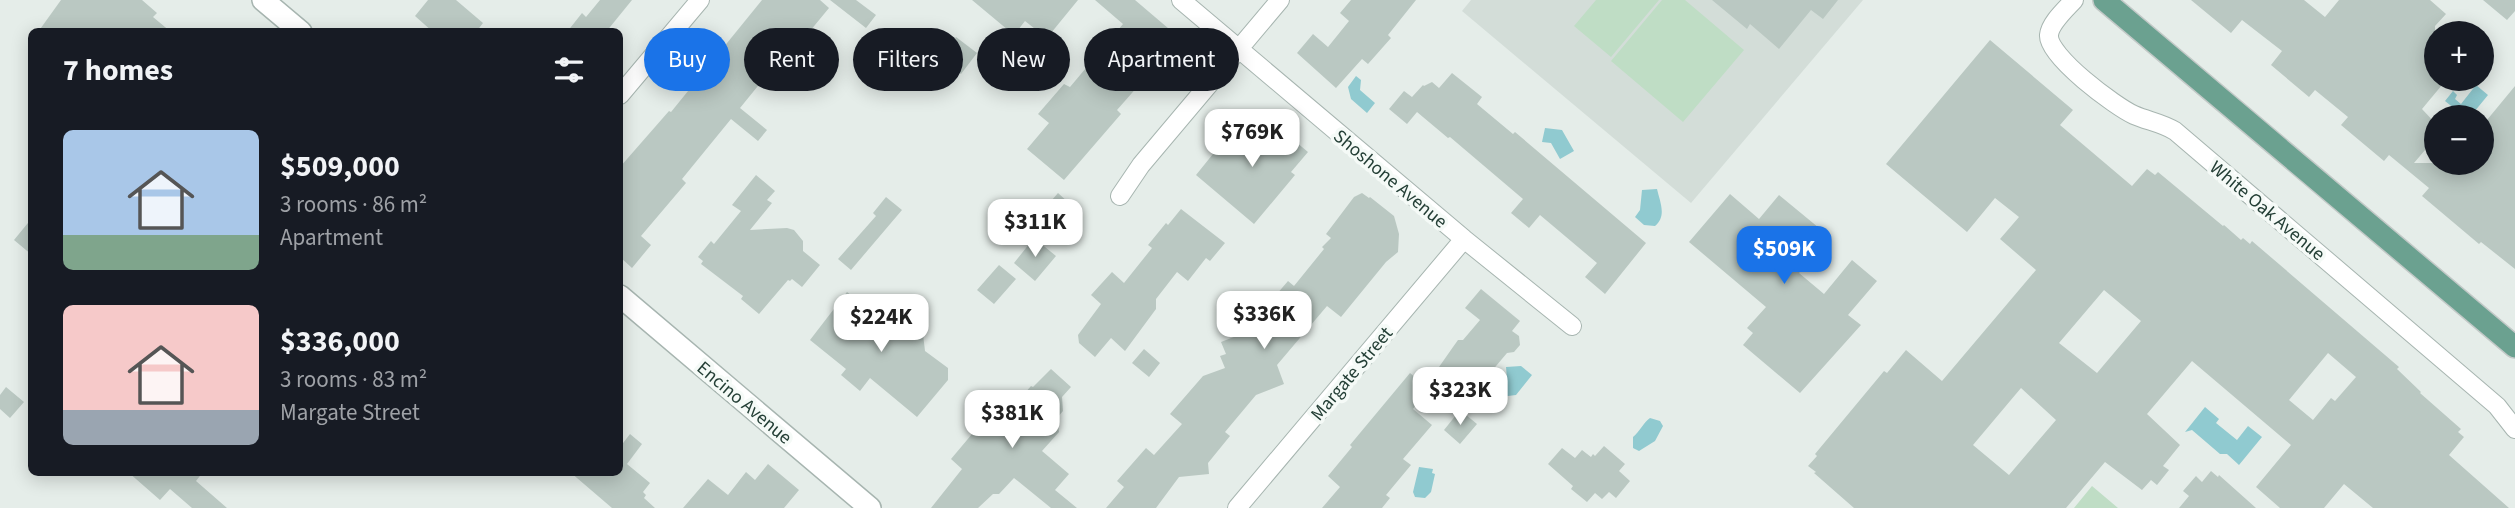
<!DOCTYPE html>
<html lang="en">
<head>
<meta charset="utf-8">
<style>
  :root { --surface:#171b24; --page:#242831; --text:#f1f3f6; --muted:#9ea1a6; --accent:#1a73e8 }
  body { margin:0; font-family:"Source Sans 3",sans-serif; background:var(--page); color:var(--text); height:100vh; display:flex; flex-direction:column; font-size:26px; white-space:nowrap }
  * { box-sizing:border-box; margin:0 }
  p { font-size:23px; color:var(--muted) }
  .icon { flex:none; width:38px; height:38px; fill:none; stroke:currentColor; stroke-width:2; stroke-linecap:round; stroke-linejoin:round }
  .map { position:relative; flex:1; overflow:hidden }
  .panel { position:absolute; left:28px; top:28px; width:595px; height:448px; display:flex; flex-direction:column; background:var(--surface); border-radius:10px; box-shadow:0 4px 18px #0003 }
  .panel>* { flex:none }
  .top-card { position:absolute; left:644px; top:28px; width:665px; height:63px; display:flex; gap:14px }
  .tools { position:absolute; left:2424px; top:21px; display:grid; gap:14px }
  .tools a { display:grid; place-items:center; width:70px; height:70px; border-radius:50%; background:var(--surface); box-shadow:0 4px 18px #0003; font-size:35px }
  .price { position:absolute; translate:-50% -60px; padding:0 16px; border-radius:14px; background:#fff; color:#222; font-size:23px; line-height:46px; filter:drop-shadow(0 2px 4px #0008) }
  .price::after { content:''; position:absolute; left:50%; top:42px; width:21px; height:16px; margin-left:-10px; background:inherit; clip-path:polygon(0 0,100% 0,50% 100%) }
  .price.active { background:var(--accent); color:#fff }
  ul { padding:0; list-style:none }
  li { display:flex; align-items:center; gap:21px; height:175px; padding:0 35px }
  li span { display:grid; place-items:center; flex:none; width:196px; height:140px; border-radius:10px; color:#555 }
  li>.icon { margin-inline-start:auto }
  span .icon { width:84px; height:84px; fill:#fffc; stroke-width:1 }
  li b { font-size:30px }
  h2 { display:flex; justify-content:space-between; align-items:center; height:84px; padding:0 35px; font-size:30px }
  .pill { padding:0 24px; border-radius:32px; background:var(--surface); box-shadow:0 4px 18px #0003; font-size:24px; line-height:63px }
  .pill.active { background:var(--accent); color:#fff }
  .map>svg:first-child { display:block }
</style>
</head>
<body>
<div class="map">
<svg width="2515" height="508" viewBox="0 0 2515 508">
  <rect width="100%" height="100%" fill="#e5ede9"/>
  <path fill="#d3ddd8" d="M1471,0H1863L1691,203L1462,11Z"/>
  <path fill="#bfddc5" d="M1596,0H1659L1611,57L1574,26Z
    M1662,0H1685L1744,50L1683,122L1611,61Z
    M2092,486L2118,508H2074Z"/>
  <path fill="#90cad0" d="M1356,76L1361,80L1360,90L1375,103L1367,113L1351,99L1348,87Z
    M2476,85L2488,95L2470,117H2465L2445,101L2453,91L2457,95L2455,99L2461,104Z
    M1545,128L1562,130L1574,151L1560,159L1551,143L1542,142Z
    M1657,189C1660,202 1667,216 1655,226L1644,225L1635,217L1640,210L1642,190Z
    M1521,366L1532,375L1516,395L1500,397L1498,378H1507L1506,367Z
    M2205,407L2219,419L2216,423L2237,440L2248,426L2262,437L2239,465L2227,454H2220L2192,430L2185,432Z
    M1650,418L1660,421L1663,426L1655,441L1639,451L1633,448V437C1640,431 1643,423 1650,418Z
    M1419,467L1433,469L1432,473L1435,474L1431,492L1425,498L1415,497L1413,492Z"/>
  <path fill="#bac8c2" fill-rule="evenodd" d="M61,0H142L157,13L153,17L171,32H38Z
    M428,0H456L483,23L476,32H433L415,16Z
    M600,0H632L606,32H567L582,13L586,17Z
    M762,0H820L829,8L791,54L798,60L783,79L775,72L769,79L766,76L740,108L767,130L758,141L731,119L682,179L686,183L641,236L651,245L632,268L620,257V167L669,111L671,112Z
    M830,0H856L876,15L866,28Z
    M972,0H1078L1051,33L1048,31L1044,36L1025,21L1014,35Z
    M1095,0H1135L1182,40L1149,79L1146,77L1117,110L1121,114L1064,180L1027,149L1049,123L1038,114L1064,84L1070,87L1123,24Z
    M1351,0H1416L1388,35L1391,38L1368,64L1362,59L1336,88L1297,53L1313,34L1328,47L1349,21L1340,13Z
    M1712,0H1838L1823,19L1811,10L1779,49L1750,24L1747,29Z
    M2191,0H2304L2325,17L2339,0H2430L2446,14L2435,26L2436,79H2447L2422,109L2436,124V137L2414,163H2482V126L2515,86V269L2481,242L2479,244L2422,196L2429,188L2389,155L2384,161L2341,125L2348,117L2315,90L2309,97L2271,65L2282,51L2242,20L2231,33Z
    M2483,0H2515V11L2507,20Z
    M956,37L977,53L961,74L940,58Z
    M1990,40L2073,110L2060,125L2132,186L2147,169L2155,175L2158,172L2223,226L2224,225L2241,240L2243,238L2250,244L2252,241L2399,367L2397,369L2421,392L2420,393L2461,429L2458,432L2464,437L2449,455L2509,508H2373L2344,484L2324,508H2280L2256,487L2291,445L2192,361L2147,414L2180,445L2163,466L2169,470L2157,485L2151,480L2142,490L2105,462L2066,508H1854L1814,473L1816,472L1808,466L1817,456L1815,454L1884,371L1887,373L1906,350L1942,381L2036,270L2000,239L2019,217L1995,198L1967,232L1886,164ZM2104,290L2141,321L2097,373L2059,343ZM2328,353L2356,377L2335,401L2331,398L2313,420L2289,400ZM2021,388L2056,420L2009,475L1973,445Z
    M1452,73L1482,97L1477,104L1513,134L1515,132L1646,243L1605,294L1585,277L1597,263L1540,215L1529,228L1511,213L1523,199L1450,137L1448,138L1417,112L1407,124L1389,109L1404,91L1412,97L1423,85L1424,86L1432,82L1439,88Z
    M1268,125L1286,140L1290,137L1308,152L1291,172L1295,175L1254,224L1196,175L1234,128Z
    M756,175L775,191L767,200L772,203L750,230L787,228L794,230L803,241V251L820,265L802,287L792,279L790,281L788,280L759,314L741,299L743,296L701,264L703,261L698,257L711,241L714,244L741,211L732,205Z
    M1058,193L1069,203L1051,227L1038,216Z
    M1362,193L1369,198L1370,197L1394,216L1399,234L1398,252L1386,262L1341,317L1327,306L1277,365L1284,384L1256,395L1225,432L1230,436L1208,463L1209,474L1179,477L1156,508H1106L1124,487L1117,481L1146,448L1154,455L1182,424L1170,414L1203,376L1225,368L1220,356L1226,354L1221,342L1244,333L1232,324L1246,307L1258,316L1288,281L1294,286L1324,249L1322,247L1331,238L1326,234L1354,197Z
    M1730,194L1759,219L1779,195L1830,237L1799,273L1824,294L1852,260L1877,281L1848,315L1861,325L1800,393L1743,345L1753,333L1747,328L1766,307L1689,242Z
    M886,197L902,210L851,270L838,259L876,216L873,213Z
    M1181,209L1225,243L1210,261L1206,258L1188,281L1177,272L1156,299V309L1125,351L1111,338L1095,357L1079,343L1078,335L1101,304L1091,295L1112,272L1124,283L1152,248L1148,245L1166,223L1168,225Z
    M32,218V255L14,240Z
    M1034,238L1056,256L1035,281L1014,263Z
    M999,265L1016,279L994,304L977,290Z
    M1481,289L1520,321L1512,331L1519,336L1520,345L1514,352L1507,353L1464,404L1432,377L1453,347L1458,340H1463L1480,320L1465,308Z
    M847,292L877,316L884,315L894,324L899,319L908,327H915L923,334L925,351L948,368V380L917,417L870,378L860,391L841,375L846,369L810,340Z
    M1144,349L1160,363L1149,377L1132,363Z
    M1051,369L1071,387L1062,397L1063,411L1057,418L1059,432L1042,451L1069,474L1055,490L1077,508H1051L1014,478L999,494H993L978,508H931L962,469L951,459L988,415L1006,395L1009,394L1018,401L1031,386L1033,387Z
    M1410,373L1429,389L1413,409L1432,425L1403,459L1411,465L1386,495L1390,498L1382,508H1322L1340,487L1328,476L1352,447L1350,445Z
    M6,387L24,402L10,418L0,409V395Z
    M1460,410L1477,424L1460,444L1444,430Z
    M630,434L642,444L627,464L650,483L643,492L646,495L644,498L655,508H612L570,472H620V447Z
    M1604,446L1625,464L1619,471L1630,481L1616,498L1609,492L1602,499L1595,493L1587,502L1571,489L1573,486L1548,464L1562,448L1575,458L1582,450L1591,457L1593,454L1595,456Z
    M768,464L799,490L784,508H683L708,479L728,495L746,472L755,480Z
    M2211,471L2218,477L2219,475L2256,508H2179L2189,496L2183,491L2196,476L2202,482Z
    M128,472H203L196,481L227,508H192L170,489L160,500Z"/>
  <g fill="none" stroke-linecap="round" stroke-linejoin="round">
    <g stroke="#a7b5b0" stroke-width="20">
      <path id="minor" d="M1181,0L1464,239L1572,326
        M2074,0C2066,9 2050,23 2049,35C2047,56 2116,107 2134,115C2148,121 2162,123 2175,131L2497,406L2515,429
        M620,95L700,0
        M1120,196L1141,165L1280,0
        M1237,508L1464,239"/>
    </g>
    <g stroke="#a7b5b0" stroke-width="24">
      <path id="tertiary" d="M263,0L301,32
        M620,296L870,508"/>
    </g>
    <g stroke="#c2c9c7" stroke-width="24">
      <path id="primary" d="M2104,0L2515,347"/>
    </g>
    <use href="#minor" stroke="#fff" stroke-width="18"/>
    <use href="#tertiary" stroke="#fff" stroke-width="21"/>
    <use href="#primary" stroke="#6ba190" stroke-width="21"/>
  </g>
  <g text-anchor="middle" stroke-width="7" stroke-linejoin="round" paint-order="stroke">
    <g font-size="19" fill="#243f36" stroke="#f5faf7">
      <text transform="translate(1391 178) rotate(40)" y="7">Shoshone Avenue</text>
      <text transform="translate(2268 210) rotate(40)" y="7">White Oak Avenue</text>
      <text transform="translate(1351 373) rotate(-50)" y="7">Margate Street</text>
      <text transform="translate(745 402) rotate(40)" y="7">Encino Avenue</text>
    </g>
  </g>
</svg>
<div class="tools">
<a>+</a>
<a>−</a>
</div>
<b class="price" style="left:1252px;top:169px">$769K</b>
<b class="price" style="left:1035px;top:259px">$311K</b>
<b class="price active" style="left:1784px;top:286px">$509K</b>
<b class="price" style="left:1264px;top:351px">$336K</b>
<b class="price" style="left:881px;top:354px">$224K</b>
<b class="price" style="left:1460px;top:427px">$323K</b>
<b class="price" style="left:1012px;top:450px">$381K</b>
<div class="top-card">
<a class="pill active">Buy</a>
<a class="pill">Rent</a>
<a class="pill">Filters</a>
<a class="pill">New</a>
<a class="pill">Apartment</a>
</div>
<section class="panel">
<h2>7 homes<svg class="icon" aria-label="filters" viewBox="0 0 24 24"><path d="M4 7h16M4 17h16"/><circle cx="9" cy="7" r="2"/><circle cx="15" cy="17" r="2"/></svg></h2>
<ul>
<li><span style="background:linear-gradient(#a9c7e8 75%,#7fa58c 0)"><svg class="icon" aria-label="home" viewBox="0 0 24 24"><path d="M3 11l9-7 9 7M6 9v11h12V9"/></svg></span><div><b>$509,000</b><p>3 rooms · 86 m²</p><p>Apartment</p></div></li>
<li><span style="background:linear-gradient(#f6c9c9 75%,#9aa5b1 0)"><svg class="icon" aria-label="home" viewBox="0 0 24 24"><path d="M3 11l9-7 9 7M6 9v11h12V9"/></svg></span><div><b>$336,000</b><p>3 rooms · 83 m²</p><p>Margate Street</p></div></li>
</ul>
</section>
</div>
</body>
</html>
